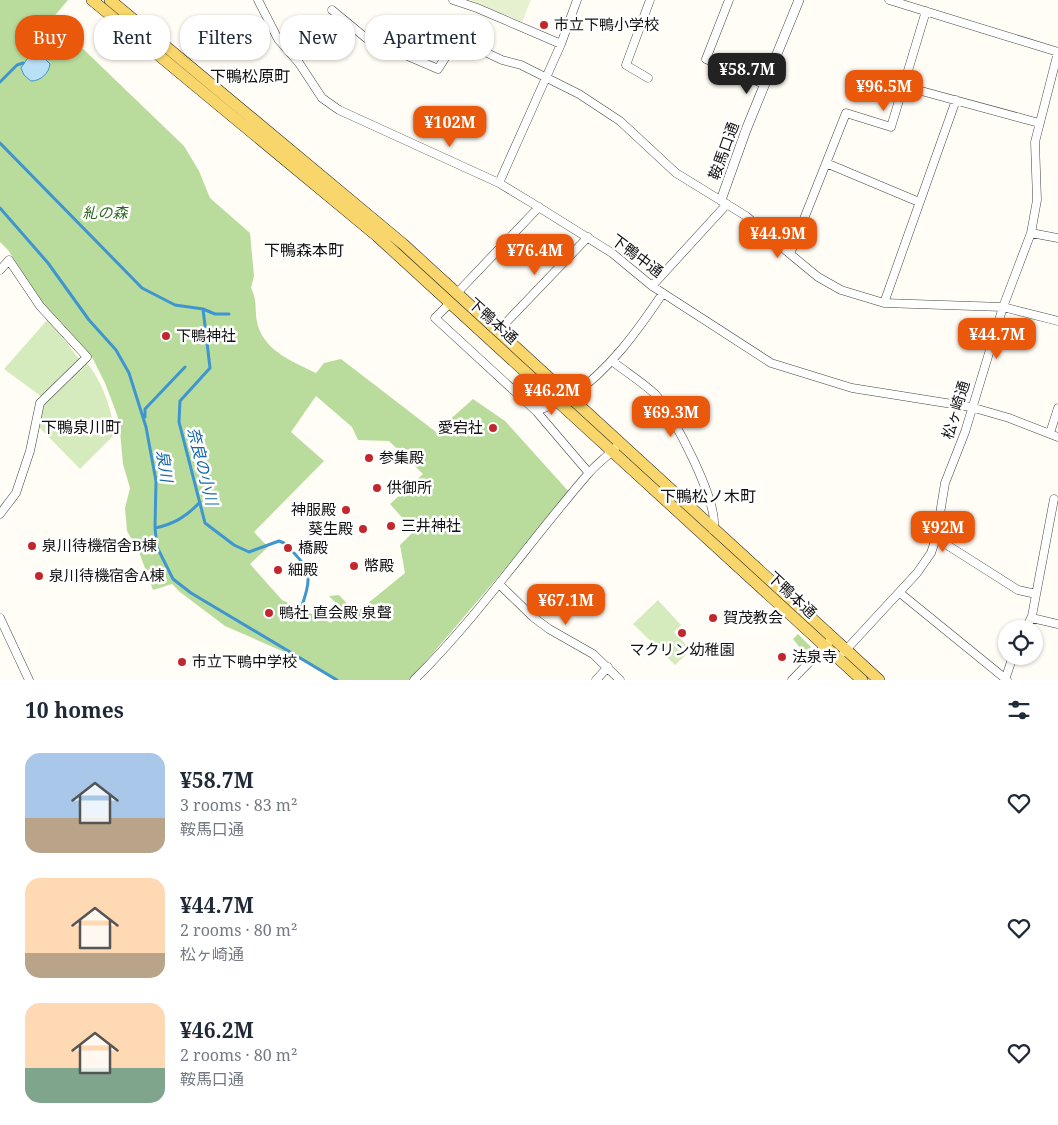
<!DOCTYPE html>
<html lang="en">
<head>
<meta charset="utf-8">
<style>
  :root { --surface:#fff; --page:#f6f6f7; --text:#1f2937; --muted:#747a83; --accent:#ea580c }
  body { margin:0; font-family:"Noto Serif","Noto Sans JP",serif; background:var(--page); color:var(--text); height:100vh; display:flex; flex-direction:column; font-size:19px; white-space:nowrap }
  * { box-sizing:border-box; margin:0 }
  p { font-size:16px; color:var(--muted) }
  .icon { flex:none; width:28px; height:28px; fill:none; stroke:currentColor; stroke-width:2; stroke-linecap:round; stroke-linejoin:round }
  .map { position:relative; height:680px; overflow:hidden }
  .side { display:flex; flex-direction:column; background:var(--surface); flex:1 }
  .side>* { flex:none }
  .banner { position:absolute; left:15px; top:15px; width:500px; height:45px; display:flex; gap:10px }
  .controls { position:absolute; left:998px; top:620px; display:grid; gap:10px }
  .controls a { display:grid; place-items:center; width:45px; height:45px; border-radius:50%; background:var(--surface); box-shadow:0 1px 4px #0004; font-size:25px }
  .price { position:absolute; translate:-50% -42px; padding:0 11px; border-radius:10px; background:var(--accent); color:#fff; font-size:16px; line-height:32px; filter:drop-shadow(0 1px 2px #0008) }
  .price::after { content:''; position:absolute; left:50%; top:30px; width:15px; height:11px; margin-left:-8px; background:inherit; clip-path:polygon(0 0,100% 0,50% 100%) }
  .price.selected { background:#222; color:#fff }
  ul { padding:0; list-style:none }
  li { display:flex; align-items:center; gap:15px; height:125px; padding:0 25px }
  li span { display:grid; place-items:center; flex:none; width:140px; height:100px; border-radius:15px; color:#555 }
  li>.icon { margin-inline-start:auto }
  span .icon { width:60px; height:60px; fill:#fffc; stroke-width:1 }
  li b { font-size:21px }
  h2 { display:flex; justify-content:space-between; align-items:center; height:60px; padding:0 25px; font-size:21px }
  .pill { padding:0 18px; border-radius:20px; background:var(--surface); box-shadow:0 1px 4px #0004; font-size:18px; line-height:45px }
  .pill.selected { background:var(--accent); color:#fff }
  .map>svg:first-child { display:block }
</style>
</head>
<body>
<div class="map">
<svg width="1058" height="680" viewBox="0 0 1058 680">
  <rect width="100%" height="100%" fill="#fffdf5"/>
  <path fill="#d5ebbd" d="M48,319L80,360L42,397L4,369Z
    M86,362C102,380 112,410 115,434L80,469L37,425L42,403Z
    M658,600L681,625L674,632L691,650L675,665L633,624Z"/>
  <path fill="#b9dc9c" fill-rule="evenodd" d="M0,0H68L52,19L184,146L199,171L210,198L250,233L254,276L251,288C258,301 254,313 258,326C266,352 294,362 316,373L324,363L341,359L436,432L473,399L505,421L570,493L410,680H334L298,658L225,626L180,592L172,584L153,590L139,552L127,531L125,508L130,488L123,464L119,420L105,383L91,355L43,304L8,250L0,242ZM316,396L352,427L358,440L389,441L423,474L390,504L414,531L400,545L405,573L356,613L339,595L329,596L343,610L331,623L282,600L250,564L268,547L254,532L324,461L291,432Z
    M798,634L811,647L805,654L793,639Z"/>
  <path fill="#e6f2cf" d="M470,0H531L522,22Z"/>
  <path fill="#b9e0f7" stroke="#3f96cf" d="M33,55H41L50,64C49,73 41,81 31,81L24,75L21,68L27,59Z"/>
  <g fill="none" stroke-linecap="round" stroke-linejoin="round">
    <path stroke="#3f96cf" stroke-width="3" d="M0,82L17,65L23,63
      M0,143L142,288L175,305L203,309L210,368L180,401L179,422L205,523L234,545L249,552L279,541L284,543
      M0,208L48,263L89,320L116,350L129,373L146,427L156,481L155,528L157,547L173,579L191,593L337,680
      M203,309L215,314H229
      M145,417V409L185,367
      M155,528C174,524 186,517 200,502
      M294,553C313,572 310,584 301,608"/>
    <g stroke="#444" stroke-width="9">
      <path id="minor" d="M258,0L278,39L299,63L322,98L339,110L499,183L532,203L612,253L652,286L771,363L852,388L971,407L1009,418L1058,437
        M453,0L477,8L561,44
        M729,0L706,59L764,84
        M889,0L1058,52
        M332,10L366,38L438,69L457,39L502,60L521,65L579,94L620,121L676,173L746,216L790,254L818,277L841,290L884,303L1003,307L1058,321
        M648,78L626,65L650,0
        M903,86L1039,123
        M826,163L919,202
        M499,183L561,44L577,0
        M1031,233L1058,238
        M790,254L846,113L891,127L926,11
        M0,270L9,260L40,306L87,357L40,403L30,451L16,493L0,514
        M652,286L727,204
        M457,293L539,207
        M450,303L435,318L536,411L589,473
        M884,303L956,100
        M498,331L588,237
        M612,361C626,372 642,382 655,394C672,412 722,508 713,530
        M536,411C547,406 562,403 571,396C609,371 638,330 663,293
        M1050,433L1058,408
        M936,538L1018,590L1036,594
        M499,584L533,617L549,629L593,654L620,680
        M900,593L1007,680
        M0,618L29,680
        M1032,618L1058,624
        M1026,629L1032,616L1054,499
        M844,652L917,573L931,553L936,538L945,483L965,432L1003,307L1031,233L1037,200L1035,142L1058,52
        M414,680C478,617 529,542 588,474C596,464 607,457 615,448
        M596,680L608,667
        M792,680L828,643
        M1005,680L1013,656"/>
    </g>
    <g stroke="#444" stroke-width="10">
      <path id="tertiary" d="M721,200L746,130L799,0"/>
    </g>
    <g stroke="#222" stroke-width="12">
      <path id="primary" d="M92,0L377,236L862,680
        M110,0L403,244L879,680"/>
    </g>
    <use href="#minor" stroke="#fff" stroke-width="8"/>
    <use href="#tertiary" stroke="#fff" stroke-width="9"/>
    <use href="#primary" stroke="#f9d66b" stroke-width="11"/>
  </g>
  <g fill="#c4262e" stroke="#fff" stroke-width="2">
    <circle cx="544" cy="25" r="5"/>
    <circle cx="166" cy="336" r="5"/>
    <circle cx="493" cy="428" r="5"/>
    <circle cx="369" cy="458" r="5"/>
    <circle cx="377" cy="488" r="5"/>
    <circle cx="346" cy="510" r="5"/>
    <circle cx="391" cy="526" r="5"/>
    <circle cx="363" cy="529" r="5"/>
    <circle cx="32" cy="546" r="5"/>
    <circle cx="288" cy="548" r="5"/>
    <circle cx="354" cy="566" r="5"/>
    <circle cx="278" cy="570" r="5"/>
    <circle cx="39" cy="576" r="5"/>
    <circle cx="269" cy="613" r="5"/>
    <circle cx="713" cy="618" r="5"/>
    <circle cx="682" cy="633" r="5"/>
    <circle cx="782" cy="657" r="5"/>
    <circle cx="182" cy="662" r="5"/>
  </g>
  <g text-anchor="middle" stroke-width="5" stroke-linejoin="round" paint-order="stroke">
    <g font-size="15" fill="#111" stroke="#fff" text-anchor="start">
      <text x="554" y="30">市立下鴨小学校</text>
      <text x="176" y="341">下鴨神社</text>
      <text x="483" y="433" text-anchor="end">愛宕社</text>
      <text x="379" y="463">参集殿</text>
      <text x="387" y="493">供御所</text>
      <text x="336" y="515" text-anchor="end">神服殿</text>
      <text x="401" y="531">三井神社</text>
      <text x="353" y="534" text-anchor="end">葵生殿</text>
      <text x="42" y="551">泉川待機宿舎B棟</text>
      <text x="298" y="553">橋殿</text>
      <text x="364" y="571">幣殿</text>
      <text x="288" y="575">細殿</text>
      <text x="49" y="581">泉川待機宿舎A棟</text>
      <text x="279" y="618">鴨社 直会殿 泉聲</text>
      <text x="723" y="623">賀茂教会</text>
      <text x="682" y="655" text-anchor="middle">マクリン幼稚園</text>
      <text x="792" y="662">法泉寺</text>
      <text x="192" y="667">市立下鴨中学校</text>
    </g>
    <g font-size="15" fill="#111" stroke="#fff">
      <text transform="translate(724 151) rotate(-70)" y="5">鞍馬口通</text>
      <text transform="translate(637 256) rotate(37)" y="5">下鴨中通</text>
      <text transform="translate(493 321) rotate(42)" y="5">下鴨本通</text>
      <text transform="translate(956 410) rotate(-73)" y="5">松ヶ崎通</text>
      <text transform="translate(792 595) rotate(43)" y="5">下鴨本通</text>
    </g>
    <g font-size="15" font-style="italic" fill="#2f6b1f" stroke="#fff">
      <text x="105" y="218">糺の森</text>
    </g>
    <g font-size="16" fill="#111" stroke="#fff">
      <text x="250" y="82">下鴨松原町</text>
      <text x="304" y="256">下鴨森本町</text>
      <text x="81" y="433">下鴨泉川町</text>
      <text x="708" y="502">下鴨松ノ木町</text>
    </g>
    <g font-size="16" font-style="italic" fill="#1768a6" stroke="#fff">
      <text transform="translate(165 466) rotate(82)" y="6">泉川</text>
      <text transform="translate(203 466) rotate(76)" y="6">奈良の小川</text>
    </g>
  </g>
</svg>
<div class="controls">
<a><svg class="icon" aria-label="locate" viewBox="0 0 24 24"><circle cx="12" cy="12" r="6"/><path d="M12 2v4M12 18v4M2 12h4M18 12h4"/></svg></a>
</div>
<b class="price selected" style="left:747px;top:95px">¥58.7M</b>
<b class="price" style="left:884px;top:112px">¥96.5M</b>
<b class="price" style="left:450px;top:148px">¥102M</b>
<b class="price" style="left:778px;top:259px">¥44.9M</b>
<b class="price" style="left:535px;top:276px">¥76.4M</b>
<b class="price" style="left:997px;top:360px">¥44.7M</b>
<b class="price" style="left:552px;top:416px">¥46.2M</b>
<b class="price" style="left:671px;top:438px">¥69.3M</b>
<b class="price" style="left:943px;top:553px">¥92M</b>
<b class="price" style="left:566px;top:626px">¥67.1M</b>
<div class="banner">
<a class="pill selected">Buy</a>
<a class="pill">Rent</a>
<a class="pill">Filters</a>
<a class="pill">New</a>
<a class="pill">Apartment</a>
</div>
</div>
<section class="side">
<h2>10 homes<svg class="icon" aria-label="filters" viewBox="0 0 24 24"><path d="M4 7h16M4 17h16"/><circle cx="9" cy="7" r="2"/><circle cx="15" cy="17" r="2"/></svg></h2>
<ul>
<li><span style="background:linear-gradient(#a9c7e8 65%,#b9a48a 0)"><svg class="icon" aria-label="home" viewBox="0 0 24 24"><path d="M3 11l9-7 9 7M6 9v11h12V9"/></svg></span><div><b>¥58.7M</b><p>3 rooms · 83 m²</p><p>鞍馬口通</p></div><svg class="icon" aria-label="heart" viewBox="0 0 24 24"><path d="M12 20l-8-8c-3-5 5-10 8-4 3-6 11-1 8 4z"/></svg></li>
<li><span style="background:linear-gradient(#ffd9b3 75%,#b9a48a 0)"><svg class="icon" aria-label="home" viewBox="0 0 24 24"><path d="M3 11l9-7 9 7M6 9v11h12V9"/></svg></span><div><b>¥44.7M</b><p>2 rooms · 80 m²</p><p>松ヶ崎通</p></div><svg class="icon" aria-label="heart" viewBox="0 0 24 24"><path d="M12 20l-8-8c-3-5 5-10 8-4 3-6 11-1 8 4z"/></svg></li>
<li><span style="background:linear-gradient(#ffd9b3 65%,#7fa58c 0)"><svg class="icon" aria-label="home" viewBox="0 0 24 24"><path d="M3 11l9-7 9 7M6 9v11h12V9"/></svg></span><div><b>¥46.2M</b><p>2 rooms · 80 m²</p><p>鞍馬口通</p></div><svg class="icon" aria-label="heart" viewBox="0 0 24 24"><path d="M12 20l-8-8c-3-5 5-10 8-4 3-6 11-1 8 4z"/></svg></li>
</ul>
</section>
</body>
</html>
